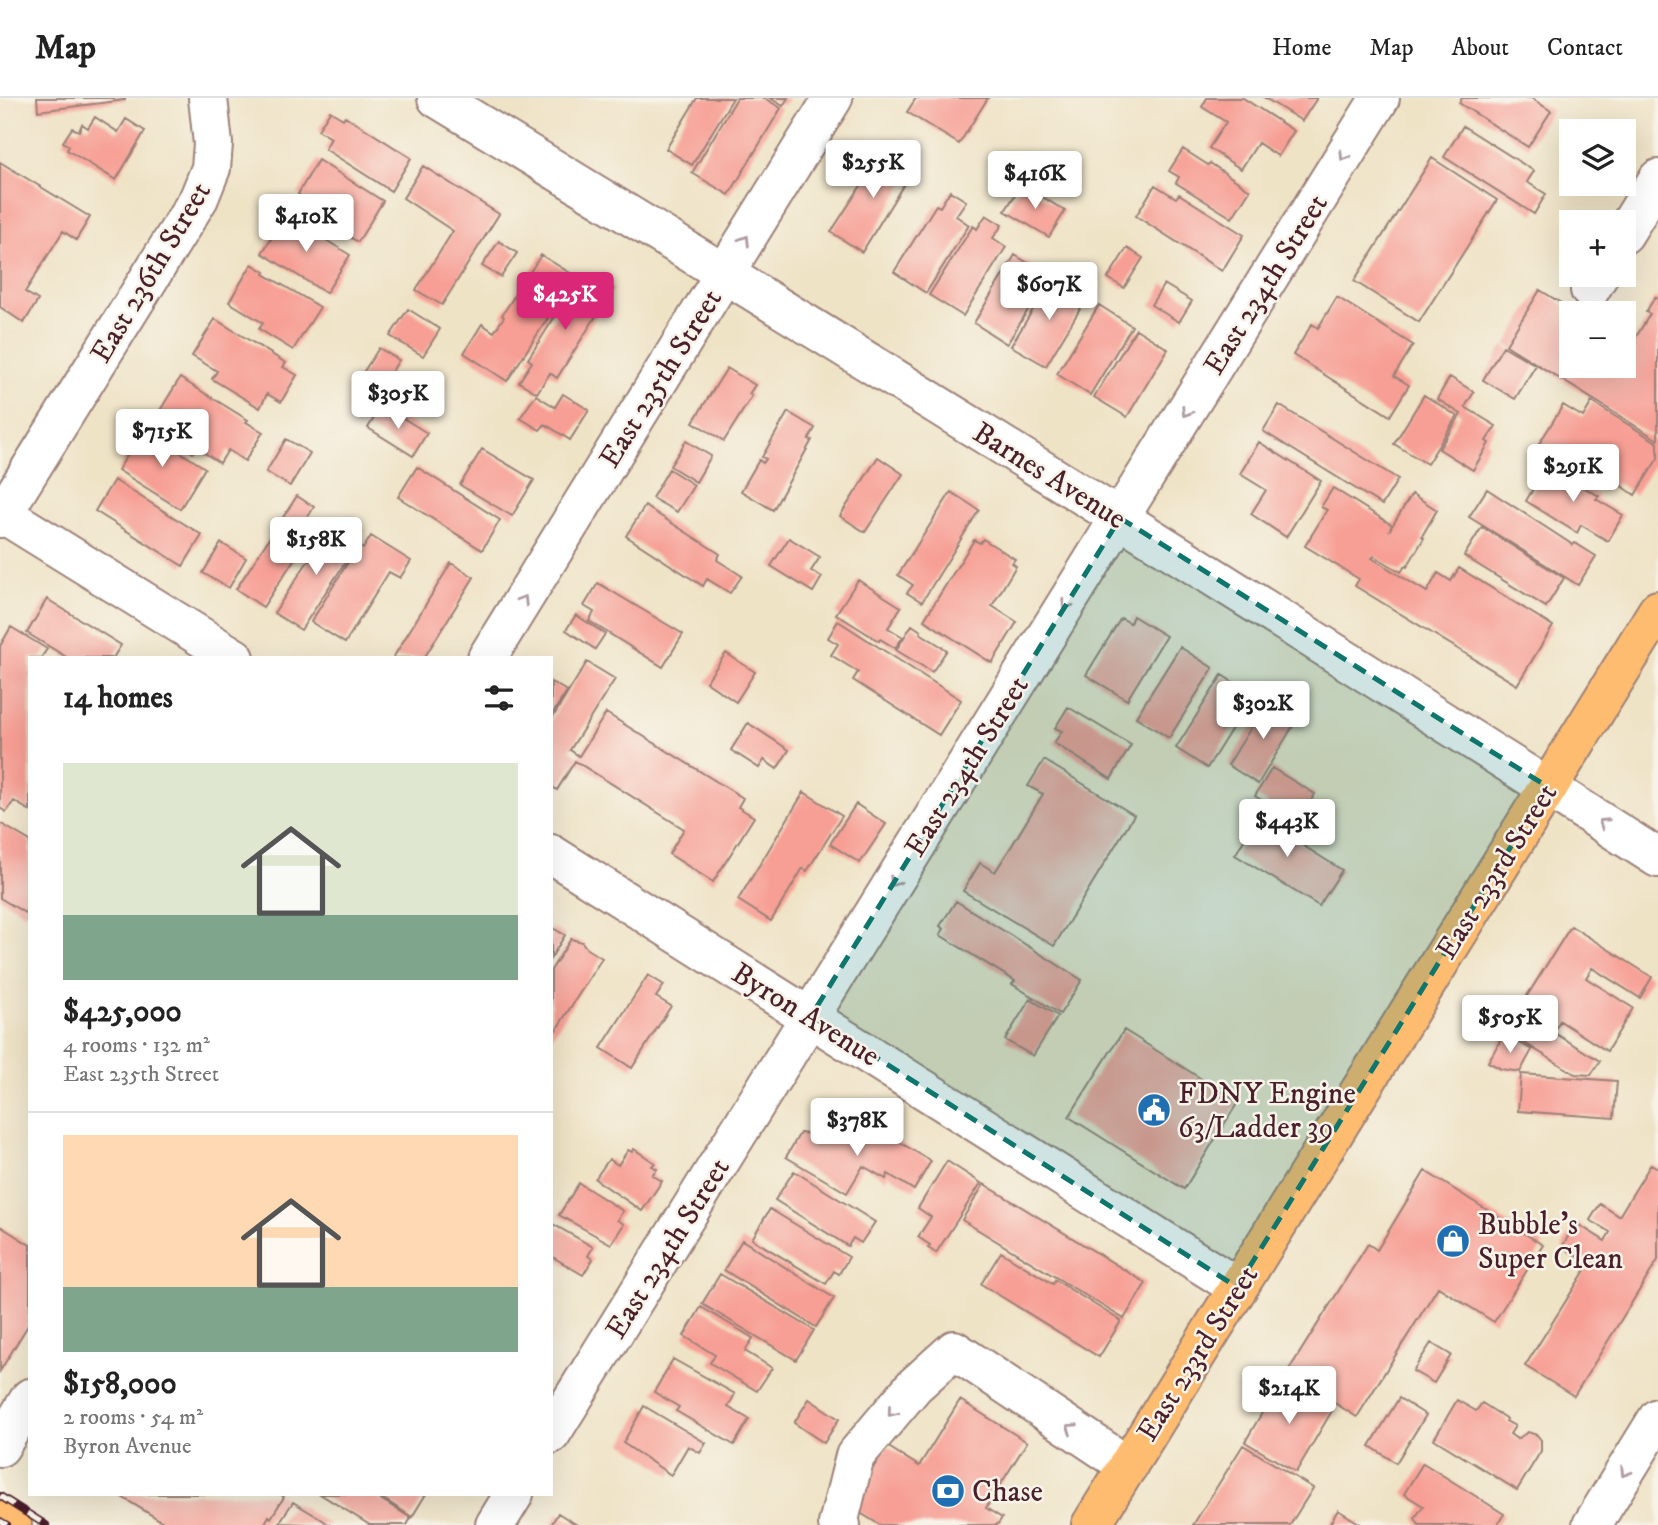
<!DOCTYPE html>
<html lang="en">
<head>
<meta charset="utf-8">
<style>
  :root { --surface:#fff; --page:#f6f6f6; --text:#222; --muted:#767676; --line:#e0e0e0; --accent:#db2777 }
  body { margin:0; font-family:"IM FELL DW Pica",serif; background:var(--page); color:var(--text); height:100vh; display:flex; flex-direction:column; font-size:26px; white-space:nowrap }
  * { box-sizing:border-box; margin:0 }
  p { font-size:23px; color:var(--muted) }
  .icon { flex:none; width:38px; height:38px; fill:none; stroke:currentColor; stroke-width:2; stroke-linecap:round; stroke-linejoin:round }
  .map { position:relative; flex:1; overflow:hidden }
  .drawer { position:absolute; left:28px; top:558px; width:525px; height:840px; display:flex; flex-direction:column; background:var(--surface); border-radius:0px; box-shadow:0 7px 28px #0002 }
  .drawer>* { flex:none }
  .fabs { position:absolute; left:1559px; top:21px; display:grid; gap:14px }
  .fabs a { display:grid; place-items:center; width:77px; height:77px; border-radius:0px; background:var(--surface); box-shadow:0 7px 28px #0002; font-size:35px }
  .price { position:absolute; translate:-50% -60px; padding:0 16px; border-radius:7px; background:#fff; color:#222; font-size:23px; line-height:46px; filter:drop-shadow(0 2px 4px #0008) }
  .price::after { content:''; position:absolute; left:50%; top:42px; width:21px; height:16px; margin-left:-10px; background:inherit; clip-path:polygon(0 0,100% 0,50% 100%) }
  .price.active { background:var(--accent); color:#fff }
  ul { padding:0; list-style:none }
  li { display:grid; align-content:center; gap:14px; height:371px; padding:0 35px }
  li+li { border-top:2px solid var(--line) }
  li span { display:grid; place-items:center; height:217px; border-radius:0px; color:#555 }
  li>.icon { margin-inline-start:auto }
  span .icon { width:126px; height:126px; fill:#fffc; stroke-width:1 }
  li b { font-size:30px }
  h2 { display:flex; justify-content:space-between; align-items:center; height:84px; padding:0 35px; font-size:30px }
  header { display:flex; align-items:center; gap:42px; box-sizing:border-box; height:98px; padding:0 35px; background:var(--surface); border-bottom:2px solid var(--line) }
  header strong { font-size:33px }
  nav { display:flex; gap:38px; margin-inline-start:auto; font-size:24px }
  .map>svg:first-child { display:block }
</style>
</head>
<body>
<header>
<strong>Map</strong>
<nav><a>Home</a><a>Map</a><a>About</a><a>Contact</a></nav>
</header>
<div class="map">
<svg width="1658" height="1427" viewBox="0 0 1658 1427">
  <rect width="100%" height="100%" fill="#f7f3e8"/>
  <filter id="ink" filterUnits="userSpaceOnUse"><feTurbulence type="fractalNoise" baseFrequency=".0143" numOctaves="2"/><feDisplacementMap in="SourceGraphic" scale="14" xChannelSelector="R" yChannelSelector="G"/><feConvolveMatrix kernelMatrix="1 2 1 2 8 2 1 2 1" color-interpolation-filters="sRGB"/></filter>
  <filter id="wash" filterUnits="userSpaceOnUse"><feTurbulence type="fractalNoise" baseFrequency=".00686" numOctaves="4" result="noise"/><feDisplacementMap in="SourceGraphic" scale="28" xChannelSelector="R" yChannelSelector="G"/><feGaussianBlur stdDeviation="1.57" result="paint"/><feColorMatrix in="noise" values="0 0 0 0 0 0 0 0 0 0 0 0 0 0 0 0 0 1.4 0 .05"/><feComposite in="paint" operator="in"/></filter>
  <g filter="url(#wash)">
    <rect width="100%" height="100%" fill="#efe3c6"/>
    <g id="blocks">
      <path fill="#f79f94" d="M37,0H125V2L38,13Z
        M697,0H733L692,67L666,51Z
        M737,0H764L781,10L729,97L692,75Z
        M770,0H788L783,8Z
        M916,0H988L959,46L907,14Z
        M1207,0H1243L1294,33L1278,58L1258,45L1241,71L1209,50L1226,24L1202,9Z
        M1265,0H1317L1302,23Z
        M1462,0H1531L1551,13L1528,49L1459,5Z
        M330,13L343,21L345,18L411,60L391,93L325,51L331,40L318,32Z
        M95,19L118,34L126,21L145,33L116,82L67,52L69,48L63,44L72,30L79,33L82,26L88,30Z
        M1463,28L1534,73L1527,84L1546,96L1534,116L1444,59Z
        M886,49L915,68L862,154L831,134Z
        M1183,51L1208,67L1210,65L1250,92L1232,120L1176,85L1179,79L1169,73Z
        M1432,60L1497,102L1419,224L1354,183Z
        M318,62L383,103L358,144L317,119L322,111L298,96Z
        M0,64L90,119L76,142L63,133L25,194L38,202L24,225L0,209Z
        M423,68L499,116L442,207L416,192L453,133L403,100Z
        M1022,86L1065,113L1049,139L1005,113Z
        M1155,87L1176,100L1179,96L1244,137L1222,173L1136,118Z
        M950,93L966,103L956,118L969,127L926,195L894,174L936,107L940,109Z
        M286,117L350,157L326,195L262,155Z
        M986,117L1002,127L993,140L1006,149L963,218L929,197L973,128L977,131Z
        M499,143L517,155L501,179L482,168Z
        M1127,150L1143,160L1124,190L1108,180Z
        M541,157L575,178L507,283L464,255L482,226L494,234L504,219L502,217Z
        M1015,157L1049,178L1007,246L974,225Z
        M252,166L265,174L264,176L320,209L293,252L259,231L263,225L229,204Z
        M592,179L613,191L557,280L550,275L537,295L519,284L532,264L528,261L578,182L587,187Z
        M1052,180L1086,201L1046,268L1011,248Z
        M1164,186L1192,203L1179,224L1151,207Z
        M1540,192L1577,215H1572V268H1624V245L1630,249L1650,216L1646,214L1655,199L1658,201V342L1506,247Z
        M1337,199L1413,247L1394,278L1409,287L1390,318L1293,257L1312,226L1318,230Z
        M1099,207L1132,228L1090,297L1057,276Z
        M408,211L440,231L423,258L390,238Z
        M215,221L286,265L283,269L297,277L281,304L267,296L260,310L212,281L217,273L192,258Z
        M1136,231L1168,251L1127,319L1094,299Z
        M1503,248L1536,267L1515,301L1483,282Z
        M379,250L399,262L373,303L353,290Z
        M727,270L755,287L749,296L752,298L724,343L693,324Z
        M1450,279L1474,294L1465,309L1496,328L1486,343L1489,345L1473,372L1439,351L1461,316L1437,301Z
        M180,280L248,322L246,324L263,334L245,363L228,352L220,365L197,350L193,355L174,343L180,334L156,319Z
        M563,296L589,312L570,342L545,326L540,332L520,320L536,297L555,309Z
        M1424,297L1457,318L1427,366L1394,346Z
        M1592,304L1658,345V360L1635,397L1617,385L1613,391L1539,346L1563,307L1583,319Z
        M382,307L427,335L413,358L368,330Z
        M1279,307L1398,381L1382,407L1263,333Z
        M788,314L815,330L809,341L812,342L773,412L741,393L759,362L763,365L766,361L762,359Z
        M144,331L205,370L180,411L118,372Z
        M286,341L310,355L290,388L266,374Z
        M686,343L711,358L696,384L670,368Z
        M1259,344L1321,383L1286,439L1251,416L1266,392L1240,376Z
        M482,351L534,382L512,418L460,387Z
        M878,359L903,376L865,434L840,418Z
        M1553,366L1575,379L1573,383L1599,398L1596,401L1623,417L1608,443L1581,427L1577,435L1526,403L1547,367L1551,370Z
        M417,369L500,422L482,452L398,399Z
        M669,371L694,387L677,414L652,400Z
        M114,382L202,437L183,468L95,413Z
        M1333,390L1392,427L1389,433L1412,396L1437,412L1422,438L1424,440L1407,469L1405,468L1401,474L1374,458L1372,460L1402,479L1427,494L1438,475L1451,483L1459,470L1553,528L1517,587L1355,488L1359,481L1305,448L1327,412L1321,409Z
        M1487,391L1573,447L1575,445L1596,458L1578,487L1469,419Z
        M951,394L979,412L922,504L907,495L913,487L898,477Z
        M297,398L314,409L304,425L314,431L263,509L236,491Z
        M645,408L720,456L717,462L742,478L730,495L707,481L703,488L626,438Z
        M335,422L352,432L342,448L352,454L301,532L274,515Z
        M1482,429L1564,480L1546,509L1464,458Z
        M371,438L411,463L400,480L389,474L345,545L311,524L358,448L363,451Z
        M789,440L820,459L811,473L822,479L813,494L771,468Z
        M983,441L1015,461L1012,465L1016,468L992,508L1017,524L992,565L924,522L974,442L980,445Z
        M221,445L246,460L229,490L203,475Z
        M451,465L474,479L424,560H393Z
        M858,482L901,509L888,530L903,539L895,550L880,541L879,543L836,516Z
        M598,485L683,536L663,569L589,523L594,514L584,508Z
        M47,501L121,547L113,560H68L27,535Z
        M576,517L605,536L595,551L566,532Z
        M1133,518L1166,538L1127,602L1086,577L1121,520L1130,525Z
        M838,523L961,602L939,637L853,582L858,574L831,557L838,546L828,540Z
        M912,527L921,533L920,535L947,552L932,574L896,552Z
        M11,529L47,551L41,560H30V713L14,703L6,714L0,710V548Z
        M1180,549L1213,570L1169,640L1136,619Z
        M726,555L755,574L736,604L706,584Z
        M587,564L615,581L570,652L579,658L606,615L743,700L738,709L754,719L713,784L669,756L684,731L575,663L557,692L551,688V622Z
        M1222,577L1253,597L1207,670L1176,650Z
        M551,584L567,593L551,618Z
        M1269,600L1299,618L1258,686L1228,667Z
        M1068,609L1131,647L1111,681L1054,645L1062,633L1055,630Z
        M748,625L789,652L777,671L764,662L759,670L731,652Z
        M1044,662L1134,717L1054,848L963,793L980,765L995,774L1011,749L1043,696L1028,688Z
        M1272,670L1315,696L1297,725L1255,698Z
        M804,694L842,718L807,773L803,770L771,823L738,802Z
        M856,706L886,726L860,765L830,746Z
        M1263,711L1289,726L1283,735L1342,772L1319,808L1235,757Z
        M0,725L30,743V807L25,815L0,800Z
        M956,803L1082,882L1060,916L1012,886L1015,883L940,837L944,831L940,828Z
        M1571,828L1652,879L1640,900L1592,870L1586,880L1633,910L1607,953L1560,923L1553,934L1600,963L1591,977L1575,976L1505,933Z
        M551,829L565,837L551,860Z
        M571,841L582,844L587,851L602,860L551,940V872Z
        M648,877L664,887L656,899L671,908L632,970L601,950Z
        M1030,901L1058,918L1033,958L1005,942Z
        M1124,932L1238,1004L1184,1091L1069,1019Z
        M1504,936L1532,952L1520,974L1501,971L1488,964Z
        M1521,976L1617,983L1614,1020L1518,1013Z
        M800,1035L882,1039L884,1035L931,1063L914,1092L888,1076L886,1081L863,1068L847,1095L786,1059Z
        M634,1051L655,1065L652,1068L657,1071L652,1077L662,1083L642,1113L595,1081L609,1061L618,1067L628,1052L632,1054Z
        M947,1063L981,1085L936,1155L928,1150L930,1147L918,1139L931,1119L918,1110Z
        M1651,1066L1658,1070V1162L1574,1298L1525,1268L1589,1166L1562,1149L1576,1125L1605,1143L1610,1134L1590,1122L1600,1106L1619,1118Z
        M794,1073L875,1124L861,1145L853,1140L848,1148L775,1102Z
        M1425,1073L1543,1147L1494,1224L1438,1189L1357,1319L1287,1275L1368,1146L1377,1152Z
        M579,1085L623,1113L617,1122L624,1126L611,1146L559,1117Z
        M984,1086L1146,1185L1124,1221L962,1122Z
        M770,1111L849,1159L839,1176L834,1173L826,1186L752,1141Z
        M551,1125L593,1149L588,1158L593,1161L583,1177L551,1158Z
        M0,1128L30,1147V1224L0,1273Z
        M742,1142L834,1200L816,1229L724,1172Z
        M1001,1154L1053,1186L1055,1182L1121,1223L1099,1259L981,1186Z
        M720,1176L814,1232L796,1262L702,1206Z
        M701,1209L753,1240L745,1253L772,1270L757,1293L710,1265L715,1257L684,1238Z
        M1431,1245L1451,1257L1434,1285L1413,1273Z
        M673,1261L735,1296L728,1309L749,1321L734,1347L676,1313L679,1309L654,1294Z
        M1288,1284L1333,1311L1296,1374L1245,1344L1273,1296L1278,1300Z
        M1399,1300L1426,1317L1396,1365L1370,1348Z
        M809,1301L839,1321L824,1345L794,1325Z
        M960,1302L1027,1344L986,1410L1002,1420L997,1427H880L849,1408L887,1348L919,1368Z
        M1457,1302L1476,1313L1482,1305L1507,1321L1506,1323L1515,1328L1510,1336L1517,1341L1528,1334L1537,1337L1541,1342V1353L1517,1392L1434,1341Z
        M644,1308L706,1345L700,1355L688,1348L671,1377L623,1345Z
        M1243,1347L1313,1390L1290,1427H1193Z
        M1423,1365L1504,1416L1497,1427H1419L1415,1420L1423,1408L1404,1396Z
        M117,1396H280L284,1399L271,1420L269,1418L264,1427H168Z
        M320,1396H372L411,1420L407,1427H370Z
        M376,1396H426L412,1419Z
        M293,1404L321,1421L330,1427L279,1425Z
        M1338,1412L1362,1427H1329Z
        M558,1415L577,1427H551Z"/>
    </g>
  </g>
  <g filter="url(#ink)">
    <use href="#blocks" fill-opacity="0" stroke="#9c8178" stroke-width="2"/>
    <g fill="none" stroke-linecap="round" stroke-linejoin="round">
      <g stroke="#9c8178" stroke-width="42">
        <path id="minor" d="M437,0C847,249 1254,502 1658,760
          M1624,136L1658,81
          M1590,192L1599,177
          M0,414L235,560
          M0,420L199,100L211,70L213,46L208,0
          M487,560L833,0
          M551,756L1237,1189
          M551,1336L1380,0
          M0,1349L30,1300
          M495,1427L514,1396
          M841,1427L838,1426L855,1358L914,1288L954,1252L1128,1368
          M1592,1427L1658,1320"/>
      </g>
      <g stroke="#9c8178" stroke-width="42">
        <path id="major" d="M0,1419L12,1427
          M1091,1427L1658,512"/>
      </g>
      <use href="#minor" stroke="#fff" stroke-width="38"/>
      <use href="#major" stroke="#fdbc70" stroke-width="38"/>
      <g stroke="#4a1f2b" stroke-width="8">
        <path id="rail" d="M0,1398L46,1427
          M0,1423L7,1427"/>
      </g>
      <use href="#rail" stroke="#f7f3e8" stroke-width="5" stroke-dasharray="16" stroke-linecap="butt"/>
    </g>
    <defs><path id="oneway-chevron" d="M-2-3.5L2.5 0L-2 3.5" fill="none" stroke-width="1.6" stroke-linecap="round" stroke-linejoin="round" transform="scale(1.75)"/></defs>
    <g stroke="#ae9aa0">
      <use href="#oneway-chevron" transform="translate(1344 58) rotate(122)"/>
      <use href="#oneway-chevron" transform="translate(745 142) rotate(-58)"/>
      <use href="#oneway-chevron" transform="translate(1186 314) rotate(122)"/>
      <use href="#oneway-chevron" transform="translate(523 502) rotate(-58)"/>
      <use href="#oneway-chevron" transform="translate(1066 507) rotate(122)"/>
      <use href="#oneway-chevron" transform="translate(1603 725) rotate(-147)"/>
      <use href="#oneway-chevron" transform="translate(894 784) rotate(122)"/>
      <use href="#oneway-chevron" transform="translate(892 1314) rotate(130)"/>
      <use href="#oneway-chevron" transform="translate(1071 1330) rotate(-146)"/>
      <use href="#oneway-chevron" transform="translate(1625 1374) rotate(122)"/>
    </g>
  </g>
  <path fill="#0f766e" fill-opacity="0.2" stroke="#0f766e" stroke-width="5" stroke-dasharray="14 9" stroke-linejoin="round" d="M1120,420L1548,689L1237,1189L811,918Z"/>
  <defs>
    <g id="civic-disc" transform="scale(1.75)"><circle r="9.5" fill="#1f6fb2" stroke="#f7f3e8"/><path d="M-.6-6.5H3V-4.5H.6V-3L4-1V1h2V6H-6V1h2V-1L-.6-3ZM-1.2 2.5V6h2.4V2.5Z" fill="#fff"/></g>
    <g id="shop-disc" transform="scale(1.75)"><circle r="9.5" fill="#1f6fb2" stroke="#f7f3e8"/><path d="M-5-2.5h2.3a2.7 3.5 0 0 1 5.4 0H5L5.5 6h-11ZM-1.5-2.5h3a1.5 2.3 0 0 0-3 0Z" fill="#fff"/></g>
    <g id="bank-disc" transform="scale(1.75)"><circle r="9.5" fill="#1f6fb2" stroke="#f7f3e8"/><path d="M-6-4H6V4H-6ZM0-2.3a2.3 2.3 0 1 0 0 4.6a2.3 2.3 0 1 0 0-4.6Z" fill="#fff"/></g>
  </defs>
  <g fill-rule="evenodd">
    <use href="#civic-disc" x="1154" y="1012"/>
    <use href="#shop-disc" x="1453" y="1143"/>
    <use href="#bank-disc" x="948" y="1393"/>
  </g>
  <g text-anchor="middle" stroke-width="5" stroke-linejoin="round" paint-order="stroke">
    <g font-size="30" fill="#4a1f2b" stroke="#f7f3e8">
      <text transform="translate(150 174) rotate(-59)" y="10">East 236th Street</text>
      <text transform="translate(1265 186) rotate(-58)" y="10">East 234th Street</text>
      <text transform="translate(660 280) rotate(-58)" y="10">East 235th Street</text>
      <text transform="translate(1050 377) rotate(32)" y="10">Barnes Avenue</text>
      <text transform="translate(966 668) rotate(-58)" y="10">East 234th Street</text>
      <text transform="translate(1496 773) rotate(-58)" y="10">East 233rd Street</text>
      <text transform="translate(806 916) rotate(32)" y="10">Byron Avenue</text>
      <text transform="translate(667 1150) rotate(-58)" y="10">East 234th Street</text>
      <text transform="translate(1197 1255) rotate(-58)" y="10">East 233rd Street</text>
    </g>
    <g font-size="30" fill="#4a1f2b" stroke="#f7f3e8" text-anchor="start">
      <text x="1178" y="1005">FDNY Engine<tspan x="1178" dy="34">63/Ladder 39</tspan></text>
      <text x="1478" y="1136">Bubble's<tspan x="1478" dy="34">Super Clean</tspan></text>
      <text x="972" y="1403">Chase</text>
    </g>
  </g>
</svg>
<div class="fabs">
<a><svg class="icon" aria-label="layers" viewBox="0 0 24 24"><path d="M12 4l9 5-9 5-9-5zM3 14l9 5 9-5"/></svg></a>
<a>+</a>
<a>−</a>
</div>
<b class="price" style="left:873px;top:102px">$255K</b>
<b class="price" style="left:1035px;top:113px">$416K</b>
<b class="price" style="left:306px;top:156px">$410K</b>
<b class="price" style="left:1049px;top:224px">$607K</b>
<b class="price active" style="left:565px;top:234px">$425K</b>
<b class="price" style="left:398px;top:333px">$305K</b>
<b class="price" style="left:162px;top:371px">$715K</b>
<b class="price" style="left:1573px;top:406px">$291K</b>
<b class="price" style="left:316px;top:479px">$158K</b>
<b class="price" style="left:1263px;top:643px">$302K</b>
<b class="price" style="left:1287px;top:761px">$443K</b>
<b class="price" style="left:1510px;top:957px">$505K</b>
<b class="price" style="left:857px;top:1060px">$378K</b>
<b class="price" style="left:1289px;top:1328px">$214K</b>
<section class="drawer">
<h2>14 homes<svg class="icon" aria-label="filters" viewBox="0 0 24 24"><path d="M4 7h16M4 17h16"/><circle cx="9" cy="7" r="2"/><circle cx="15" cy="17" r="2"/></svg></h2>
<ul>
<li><span style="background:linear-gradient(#dfe7d0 70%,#7fa58c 0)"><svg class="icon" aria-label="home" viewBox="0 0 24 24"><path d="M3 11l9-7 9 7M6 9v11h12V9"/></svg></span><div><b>$425,000</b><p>4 rooms · 132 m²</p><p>East 235th Street</p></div></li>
<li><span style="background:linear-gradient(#ffd9b3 70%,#7fa58c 0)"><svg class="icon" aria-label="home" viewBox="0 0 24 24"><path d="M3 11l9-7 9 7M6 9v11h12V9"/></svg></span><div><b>$158,000</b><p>2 rooms · 54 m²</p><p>Byron Avenue</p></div></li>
</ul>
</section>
</div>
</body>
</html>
